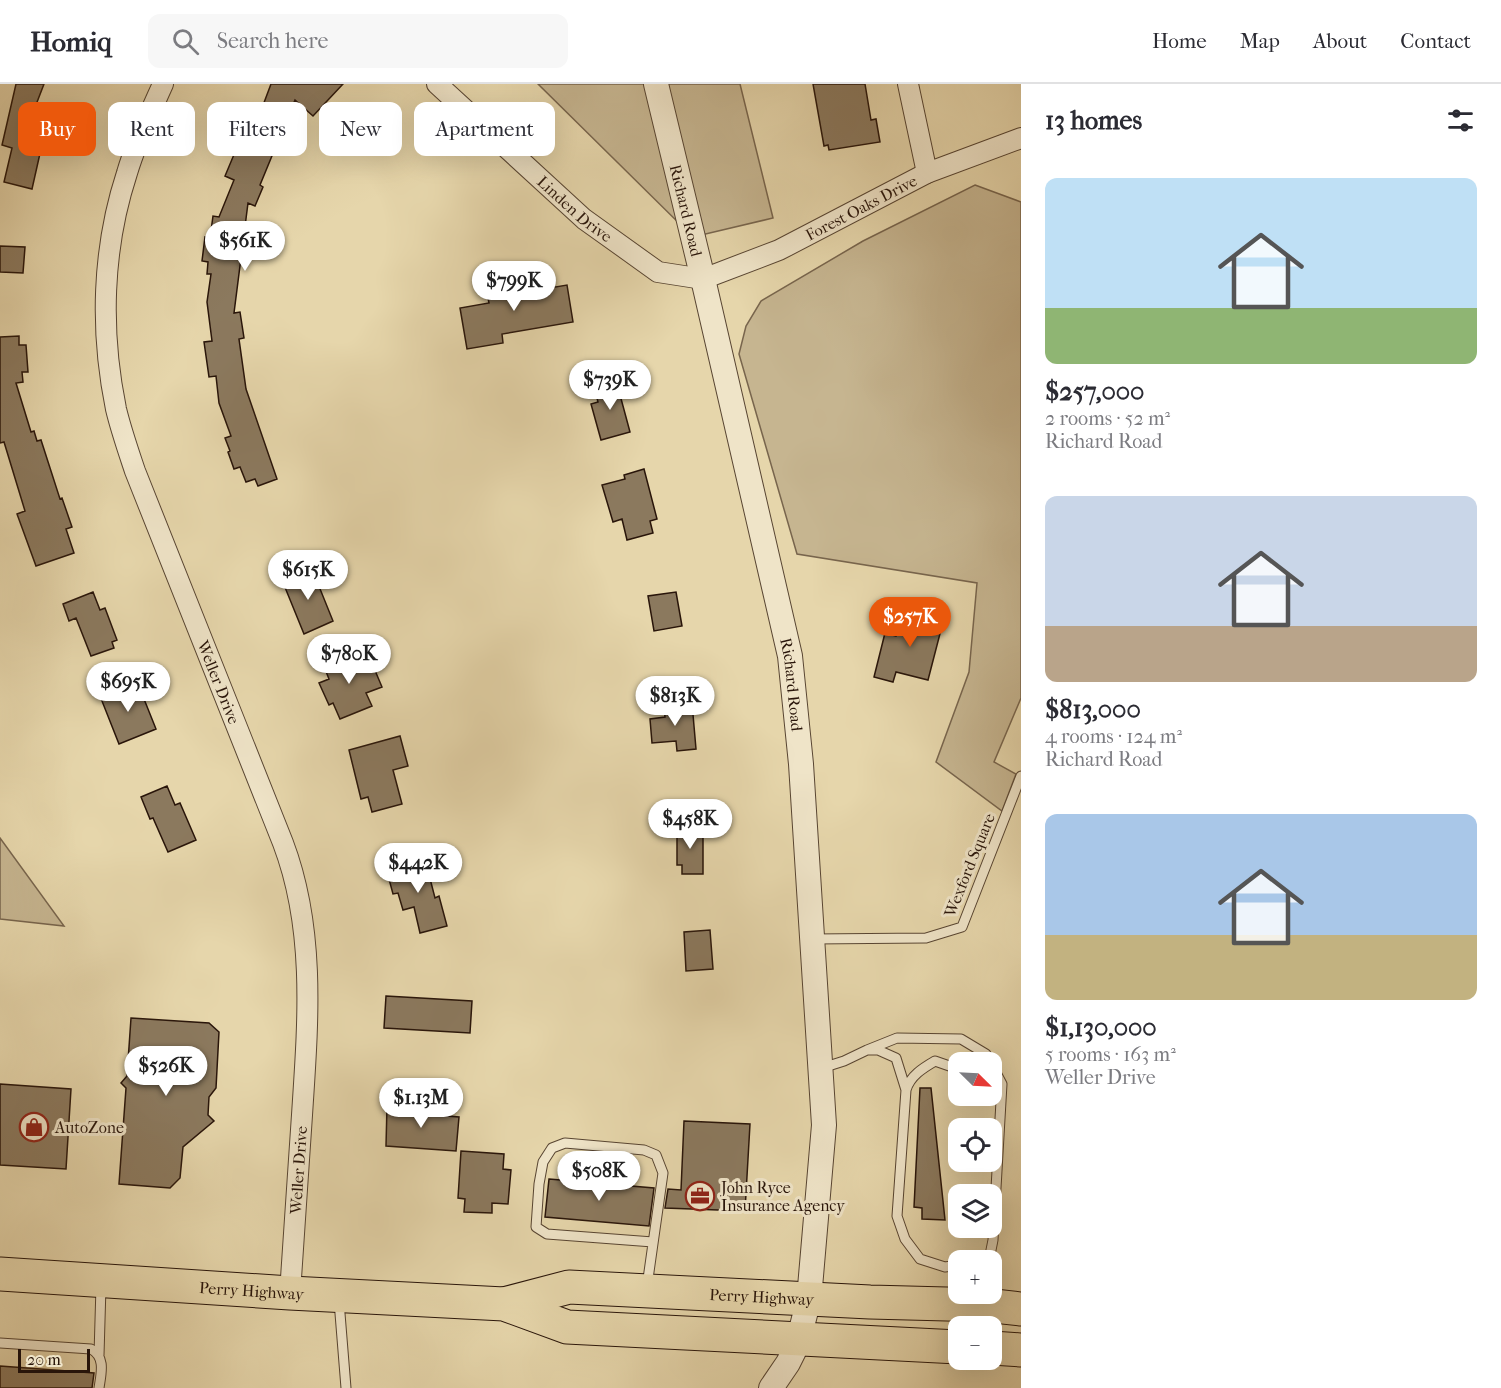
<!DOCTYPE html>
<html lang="en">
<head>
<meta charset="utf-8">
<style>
  :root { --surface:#fff; --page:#f7f7f7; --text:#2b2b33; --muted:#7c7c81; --line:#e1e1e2; --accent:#ea580c }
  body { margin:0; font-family:"IM FELL French Canon",serif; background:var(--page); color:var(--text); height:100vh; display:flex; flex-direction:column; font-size:22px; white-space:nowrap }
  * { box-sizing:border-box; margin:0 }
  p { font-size:20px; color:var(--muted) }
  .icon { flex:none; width:33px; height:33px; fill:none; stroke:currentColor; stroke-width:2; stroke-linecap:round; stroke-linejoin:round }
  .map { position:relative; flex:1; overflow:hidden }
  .details { display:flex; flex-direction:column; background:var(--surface); width:480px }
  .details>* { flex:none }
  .guide { position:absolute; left:18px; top:18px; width:570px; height:54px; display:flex; gap:12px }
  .needle { width:39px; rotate:114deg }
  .buttons { position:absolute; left:948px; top:968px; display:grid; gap:12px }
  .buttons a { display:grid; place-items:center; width:54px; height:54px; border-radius:12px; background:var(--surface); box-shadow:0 6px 24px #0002; font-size:30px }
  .scale { position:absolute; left:18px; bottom:15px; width:72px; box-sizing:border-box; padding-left:6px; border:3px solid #29150a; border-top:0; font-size:16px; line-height:21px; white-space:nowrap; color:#29150a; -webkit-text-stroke:4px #efe4c8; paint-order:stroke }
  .price { position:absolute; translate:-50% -51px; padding:0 14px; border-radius:21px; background:#fff; color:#222; font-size:20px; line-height:39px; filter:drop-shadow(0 2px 3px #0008) }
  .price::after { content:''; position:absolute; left:50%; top:36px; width:18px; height:14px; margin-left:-9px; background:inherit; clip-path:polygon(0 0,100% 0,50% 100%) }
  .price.selected { background:var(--accent); color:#fff }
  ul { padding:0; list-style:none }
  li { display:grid; align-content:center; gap:12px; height:318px; padding:0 24px }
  li span { display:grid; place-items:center; height:186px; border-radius:12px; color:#555 }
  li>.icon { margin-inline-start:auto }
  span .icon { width:108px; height:108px; fill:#fffc; stroke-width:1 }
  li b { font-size:26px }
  h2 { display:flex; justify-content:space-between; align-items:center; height:72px; padding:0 24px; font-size:26px }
  .pill { padding:0 21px; border-radius:12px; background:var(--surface); box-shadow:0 6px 24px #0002; font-size:21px; line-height:54px }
  .pill.selected { background:var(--accent); color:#fff }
  header { display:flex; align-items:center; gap:36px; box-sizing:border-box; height:84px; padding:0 30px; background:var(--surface); border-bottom:2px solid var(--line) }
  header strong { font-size:28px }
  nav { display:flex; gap:33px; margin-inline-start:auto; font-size:21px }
  .search { width:420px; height:54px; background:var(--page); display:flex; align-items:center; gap:15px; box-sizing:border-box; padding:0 21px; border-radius:12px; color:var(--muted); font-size:22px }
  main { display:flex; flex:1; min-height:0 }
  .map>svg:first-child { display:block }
</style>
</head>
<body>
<header>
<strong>Homiq</strong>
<div class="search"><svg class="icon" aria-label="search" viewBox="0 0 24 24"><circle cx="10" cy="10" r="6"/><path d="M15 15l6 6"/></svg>Search here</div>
<nav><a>Home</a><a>Map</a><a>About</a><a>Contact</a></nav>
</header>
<main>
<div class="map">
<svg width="1021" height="1304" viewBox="0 0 1021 1304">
  <rect width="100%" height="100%" fill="#e6d6ab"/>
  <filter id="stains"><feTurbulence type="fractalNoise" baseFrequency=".00333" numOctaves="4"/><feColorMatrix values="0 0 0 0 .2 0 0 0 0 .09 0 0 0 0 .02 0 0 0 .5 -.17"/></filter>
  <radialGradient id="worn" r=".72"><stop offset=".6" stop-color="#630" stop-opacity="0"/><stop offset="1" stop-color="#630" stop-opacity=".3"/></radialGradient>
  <path fill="#c6b590" stroke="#78654d" stroke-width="1.5" d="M538,0H740L773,134L693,153Z
    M975,101L1021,118V614L994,678L1016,690L1002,727L936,678L969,588L977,499L797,470L739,270L746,242L761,217L863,157Z
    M0,754L64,842L0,835Z"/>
  <path fill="#8b795e" stroke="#29150a" stroke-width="1.5" d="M16,0H44L29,39L37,41L32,62L41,65L32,105L4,98L12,64L2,61Z
    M271,0H343L313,32L295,16L260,101L263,103L255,122L248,119L234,229L240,228L244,254L239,255L246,305L277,395L258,402L255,395L246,398L240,383L234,385L228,368L230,367L225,354L231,352L219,319L216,292L209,293L204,258L212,257L207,218L211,190H207L208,178L202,177L205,153L210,154L213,132L219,133L234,96L225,92L243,49L247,51L252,38L256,40Z
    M813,0H865L871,36L876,35L880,58L829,66L828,61L824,62Z
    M0,162L25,163L23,189L0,188Z
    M518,195L520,209L567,201L573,238L502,250L503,259L467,265L460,224L489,219L485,200Z
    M19,252V261H26L28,288H22L23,298L16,299L31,348L34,347L37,357L41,356L60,415L62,414L72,443L66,445L74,469L36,482L17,430L25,427L4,358L0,359V253Z
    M616,296L630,348L601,356L591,320L598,318L594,302Z
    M644,385L657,435L650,437L653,449L627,456L622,435L613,438L602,401L625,395L624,391Z
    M312,485L333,537L304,550L282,496Z
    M93,508L100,526L105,524L117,556L112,558L114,564L91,572L76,534L69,537L63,520Z
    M676,508L682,542L654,547L648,512Z
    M903,527L943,538L928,596L896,588L893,598L874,593L885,549L896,552Z
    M348,569L354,584L371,577L382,603L366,609L372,622L340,635L333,619L329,621L319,599L329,595L323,580Z
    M130,599L133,608L140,605L156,645L119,660L100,612Z
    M692,619L696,665L677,667L676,657L652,659L650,635L665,633L664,621Z
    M400,652L408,682L393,686L402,720L372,728L368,713L361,715L349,666Z
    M167,702L175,721L180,719L196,756L168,768L153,734L150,735L141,713Z
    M677,744H703V790H682V781H677Z
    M425,775L435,814L439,812L447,842L420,849L414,823L403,826L398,809L393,810L386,784Z
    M710,846L713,885L686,887L684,848Z
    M386,912L472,917L470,949L384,944Z
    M131,934L209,939L219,948L216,1004L209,1013L208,1031L214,1037L183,1063L180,1094L170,1104L119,1100L126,1004L121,999L127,992Z
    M0,1000L71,1005L66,1085L0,1081Z
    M920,1004H931L945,1136L922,1135V1124L914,1123Z
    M387,1022L435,1023V1031L459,1033L456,1067L386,1062Z
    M684,1037L750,1040L745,1127L665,1124L668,1105L681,1106Z
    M461,1067L504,1070L503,1085L511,1086L508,1120L492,1119V1129L464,1128L465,1115L458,1114Z
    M549,1095L654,1104L649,1142L545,1133Z
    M0,1282L94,1289L92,1304H0Z"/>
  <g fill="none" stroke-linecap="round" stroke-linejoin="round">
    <g stroke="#584532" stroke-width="11">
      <path id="service" d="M813,855L926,854L962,843L1021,692
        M867,966H878L896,974L906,1006L897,1132L905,1155L920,1175L945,1183L958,1181
        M822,984L844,977L867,966L897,954L961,955L986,970L990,978
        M906,1006C910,992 923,984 935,977L958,985
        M989,1176L993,1156L1002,1000L992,981
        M647,1202L663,1089L656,1071L644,1066L565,1059L552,1064L543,1078L539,1100L536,1143L547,1150L653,1158
        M339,1217L346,1304
        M0,1259L91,1265C106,1273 101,1290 99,1304
        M99,1271L101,1202"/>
    </g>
    <g stroke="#584532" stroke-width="22">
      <g id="minor">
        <path id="s1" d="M163,0C150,29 136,58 127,89C102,165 100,247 116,325C121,346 128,366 135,387L283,759C316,846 308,939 302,1031C298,1090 294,1150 290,1209"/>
        <path id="s2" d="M437,0L584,135L658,188L703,195L779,166L927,89L1021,54"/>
        <path d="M908,0L927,89"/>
      </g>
    </g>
    <g stroke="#584532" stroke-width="26">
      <g id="tertiary">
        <path id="s3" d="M656,0L703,195L790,572L801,680L824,1041L809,1215L799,1254L794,1267L788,1279L771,1304"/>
      </g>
    </g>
    <g stroke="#29150a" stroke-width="35">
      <g id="trunk">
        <path id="s4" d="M0,1190L290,1209L504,1220L567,1243L958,1263"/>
        <path id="s5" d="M504,1220L569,1203L870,1218L985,1221L1021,1225"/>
        <path d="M992,1264L1021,1266"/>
      </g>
    </g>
    <use href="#service" stroke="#efe4c8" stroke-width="9"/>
    <use href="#minor" stroke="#efe4c8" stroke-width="20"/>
    <use href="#tertiary" stroke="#efe4c8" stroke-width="24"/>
    <use href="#trunk" stroke="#e6d6ab" stroke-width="33"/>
  </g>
  <defs>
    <g id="shop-ring" transform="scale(1.5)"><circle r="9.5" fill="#efe4c8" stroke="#8f2418" stroke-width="1.5"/><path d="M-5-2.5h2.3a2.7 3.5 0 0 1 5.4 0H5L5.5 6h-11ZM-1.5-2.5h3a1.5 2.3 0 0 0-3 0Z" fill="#8f2418"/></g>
    <g id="office-ring" transform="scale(1.5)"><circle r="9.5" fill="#efe4c8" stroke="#8f2418" stroke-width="1.5"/><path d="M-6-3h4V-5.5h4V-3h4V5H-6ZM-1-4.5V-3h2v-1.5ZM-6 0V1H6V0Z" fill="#8f2418"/></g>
  </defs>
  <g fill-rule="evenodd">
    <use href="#shop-ring" x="34" y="1043"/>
    <use href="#office-ring" x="700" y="1112"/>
  </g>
  <g text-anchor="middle" stroke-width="6" stroke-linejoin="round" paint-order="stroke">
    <g font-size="16" fill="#29150a" stroke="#efe4c8">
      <text dy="6" stroke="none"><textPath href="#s2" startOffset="510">Forest Oaks Drive</textPath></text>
      <text dy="6" stroke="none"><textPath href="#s2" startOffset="186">Linden Drive</textPath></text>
      <text dy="6" stroke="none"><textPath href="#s3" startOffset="130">Richard Road</textPath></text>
      <text dy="6" stroke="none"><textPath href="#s1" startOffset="627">Weller Drive</textPath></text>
      <text dy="6" stroke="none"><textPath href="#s3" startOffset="616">Richard Road</textPath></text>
      <text transform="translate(969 781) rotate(-68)" y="6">Wexford Square</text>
      <text transform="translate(298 1086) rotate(-86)" y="6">Weller Drive</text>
      <text dy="6" stroke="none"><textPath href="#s4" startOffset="252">Perry Highway</textPath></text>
      <text dy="6" stroke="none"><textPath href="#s5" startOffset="260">Perry Highway</textPath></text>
    </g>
    <g font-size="16" fill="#29150a" stroke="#efe4c8" text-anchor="start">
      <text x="55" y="1049">AutoZone</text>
      <text x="721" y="1109">John Ryce<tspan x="721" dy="18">Insurance Agency</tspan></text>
    </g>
  </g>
  <rect width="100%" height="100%" filter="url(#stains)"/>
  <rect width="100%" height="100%" fill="url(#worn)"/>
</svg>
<div class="buttons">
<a><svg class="needle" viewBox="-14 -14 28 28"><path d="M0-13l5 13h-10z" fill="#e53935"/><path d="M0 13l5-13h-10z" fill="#7c7c81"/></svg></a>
<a><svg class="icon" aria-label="locate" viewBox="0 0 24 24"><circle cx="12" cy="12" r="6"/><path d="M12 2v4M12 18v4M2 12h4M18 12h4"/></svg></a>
<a><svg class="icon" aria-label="layers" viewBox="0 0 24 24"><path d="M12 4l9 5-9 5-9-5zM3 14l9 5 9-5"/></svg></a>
<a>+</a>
<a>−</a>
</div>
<div class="scale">20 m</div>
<b class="price" style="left:245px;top:188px">$561K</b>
<b class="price" style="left:514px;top:228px">$799K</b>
<b class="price" style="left:610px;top:327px">$739K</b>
<b class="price" style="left:308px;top:517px">$615K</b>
<b class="price selected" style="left:910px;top:564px">$257K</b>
<b class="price" style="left:349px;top:601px">$780K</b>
<b class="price" style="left:128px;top:629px">$695K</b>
<b class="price" style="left:675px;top:643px">$813K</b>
<b class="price" style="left:690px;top:766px">$458K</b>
<b class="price" style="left:418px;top:810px">$442K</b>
<b class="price" style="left:166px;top:1013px">$526K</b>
<b class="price" style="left:421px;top:1045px">$1.13M</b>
<b class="price" style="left:599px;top:1118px">$508K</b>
<div class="guide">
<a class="pill selected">Buy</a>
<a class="pill">Rent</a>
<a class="pill">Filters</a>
<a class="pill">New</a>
<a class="pill">Apartment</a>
</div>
</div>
<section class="details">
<h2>13 homes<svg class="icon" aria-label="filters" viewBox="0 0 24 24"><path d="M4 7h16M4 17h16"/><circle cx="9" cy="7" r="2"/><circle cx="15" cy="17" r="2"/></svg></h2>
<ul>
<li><span style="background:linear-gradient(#bfe0f5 70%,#8fb573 0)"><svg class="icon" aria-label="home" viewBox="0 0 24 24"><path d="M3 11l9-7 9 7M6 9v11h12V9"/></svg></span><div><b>$257,000</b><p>2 rooms · 52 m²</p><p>Richard Road</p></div></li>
<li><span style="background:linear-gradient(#c9d6e8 70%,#b9a48a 0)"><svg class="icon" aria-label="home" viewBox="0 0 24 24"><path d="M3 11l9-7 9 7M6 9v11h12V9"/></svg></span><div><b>$813,000</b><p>4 rooms · 124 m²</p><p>Richard Road</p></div></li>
<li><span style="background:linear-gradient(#a9c7e8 65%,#c2b280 0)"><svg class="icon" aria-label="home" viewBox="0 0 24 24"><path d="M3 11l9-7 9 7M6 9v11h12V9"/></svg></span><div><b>$1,130,000</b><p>5 rooms · 163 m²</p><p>Weller Drive</p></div></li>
</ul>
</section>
</main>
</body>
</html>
